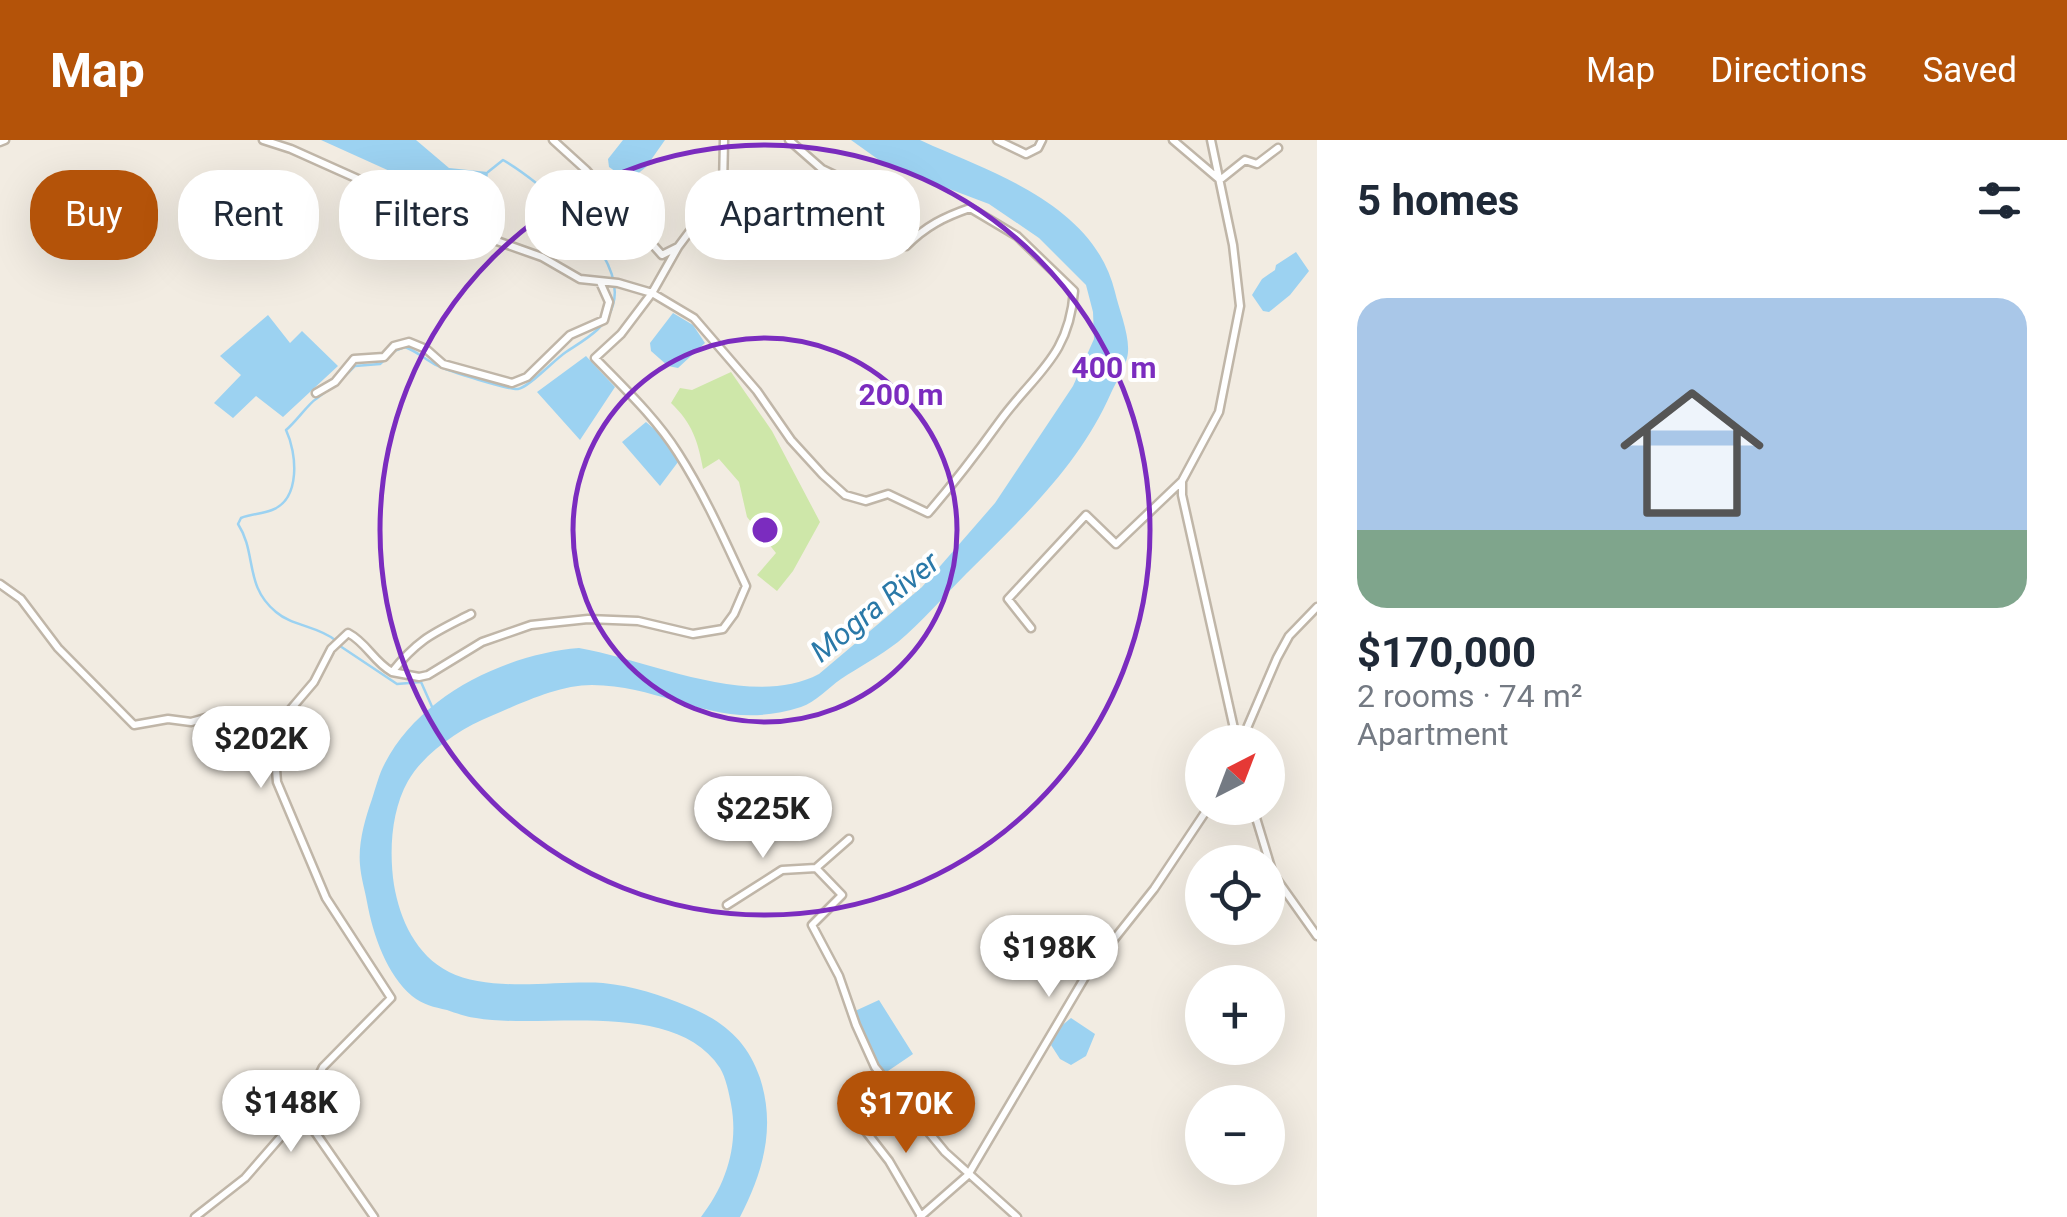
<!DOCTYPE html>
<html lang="en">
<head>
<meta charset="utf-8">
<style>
  :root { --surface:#fff; --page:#f6f6f7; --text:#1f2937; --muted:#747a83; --accent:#b45309 }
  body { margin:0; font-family:Roboto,sans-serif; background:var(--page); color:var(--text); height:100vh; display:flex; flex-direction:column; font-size:38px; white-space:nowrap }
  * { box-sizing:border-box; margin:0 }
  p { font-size:32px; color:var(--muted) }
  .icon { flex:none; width:55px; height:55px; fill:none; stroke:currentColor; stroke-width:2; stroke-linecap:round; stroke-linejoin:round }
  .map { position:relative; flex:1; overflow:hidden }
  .sheet { display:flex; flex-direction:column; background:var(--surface); width:750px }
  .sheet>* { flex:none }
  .guide { position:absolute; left:30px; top:30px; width:950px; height:90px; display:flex; gap:20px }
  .needle { width:65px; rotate:42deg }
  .tools { position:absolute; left:1185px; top:585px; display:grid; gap:20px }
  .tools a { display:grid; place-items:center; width:100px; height:100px; border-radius:50%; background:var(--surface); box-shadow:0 10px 40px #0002; font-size:50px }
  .price { position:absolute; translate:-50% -85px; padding:0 22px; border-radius:35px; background:#fff; color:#222; font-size:32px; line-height:65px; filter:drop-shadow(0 2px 5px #0008) }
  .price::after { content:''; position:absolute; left:50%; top:60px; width:30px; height:22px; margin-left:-15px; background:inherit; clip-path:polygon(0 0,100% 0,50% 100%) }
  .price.selected { background:var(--accent); color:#fff }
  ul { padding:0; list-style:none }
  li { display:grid; align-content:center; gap:20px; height:530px; padding:0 40px }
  li span { display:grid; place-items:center; height:310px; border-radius:30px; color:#555 }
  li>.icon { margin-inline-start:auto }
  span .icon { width:180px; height:180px; fill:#fffc; stroke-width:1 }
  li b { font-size:42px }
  h2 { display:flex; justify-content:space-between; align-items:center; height:120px; padding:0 40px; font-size:42px }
  .pill { padding:0 35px; border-radius:40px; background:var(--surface); box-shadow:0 10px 40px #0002; font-size:35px; line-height:90px }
  .pill.selected { background:var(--accent); color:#fff }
  header { display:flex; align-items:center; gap:60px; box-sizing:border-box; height:140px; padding:0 50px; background:var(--accent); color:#fff }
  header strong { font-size:48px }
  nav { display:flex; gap:55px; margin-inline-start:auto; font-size:35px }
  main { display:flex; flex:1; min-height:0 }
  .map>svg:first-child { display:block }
</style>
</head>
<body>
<header>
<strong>Map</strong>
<nav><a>Map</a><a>Directions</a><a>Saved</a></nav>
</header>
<main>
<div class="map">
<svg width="1317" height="1077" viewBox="0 0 1317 1077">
  <rect width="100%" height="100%" fill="#f2ece2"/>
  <path fill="#cee7a9" d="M731,232L772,291L820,382L793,431L777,451L757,435L776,413L747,377L739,342L719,319L703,329C698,301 692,283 671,263L680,248L692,250Z"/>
  <path fill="#9cd2f1" d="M321,0H416L449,28L488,32L485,63L456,61Z
    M623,0H665L646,27L629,41L609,27L608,19Z
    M851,0H920L933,6C1003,36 1095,69 1115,152C1119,170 1132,200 1127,218C1124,230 1116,242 1111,253C1079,326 1022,378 966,434C944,456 922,482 898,502C880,516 859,527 841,539C828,548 816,562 801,567C717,594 671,546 592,545C558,545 522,563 491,576C461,588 424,613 408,641C391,671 389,712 394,745C400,780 416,815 449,832C491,853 558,840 603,843C633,846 661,855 687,866C723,881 747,900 760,938C776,988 763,1032 740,1077H701C726,1045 739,1005 731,964C729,953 726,938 720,928C674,858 544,890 476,878C466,877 456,873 447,870C434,867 423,865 412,856C387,835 373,795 367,762C365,750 361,738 360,725C358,703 365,679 372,659C376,647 379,634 385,623C420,555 506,514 579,508C650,520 751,570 819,534L922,447L995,363L1073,246L1094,199L1093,172L1086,145L1039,98L989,64L886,25Z
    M1296,112L1309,131L1290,155L1269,172L1263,171L1252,155L1262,139L1275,130L1276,125Z
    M673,173L693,185L705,203L678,228L668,226L651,211L650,203Z
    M268,175L290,203L302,191L338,226L283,277L256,256L233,278L214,263L241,235L220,216Z
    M586,216L615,247L580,300L537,252Z
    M646,282L672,304L678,322L660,346L622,302Z
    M879,860L913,914L885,933L872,916L855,871Z
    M1071,878L1095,894L1086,916L1071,925L1060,919L1051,905L1060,887Z"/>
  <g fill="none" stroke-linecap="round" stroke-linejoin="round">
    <path stroke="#9cd2f1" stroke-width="2.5" d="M335,500C318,486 292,486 276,472C244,446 257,413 238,384L241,378C251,374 262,374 272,370C301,359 297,313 286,290C296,282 308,264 316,259C334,245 339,243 355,226L380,224L394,211L405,207C418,212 426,220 438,226C448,231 509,250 518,249C528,248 554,220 566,212C584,200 607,188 613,165C628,114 541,42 503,20L488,32
      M340,506L397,544L421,542L433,569"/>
    <g stroke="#c0b6a8" stroke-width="11">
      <path id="minor" d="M263,0L291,9L494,100L542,117L580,139L618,143L652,153L694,178L757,251L791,300L823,335L845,355L866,361L888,354L928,373C954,343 977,313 1000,281C1035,233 1069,217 1074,151L1017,96L970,68C944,77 926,86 906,106L899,104L847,41L822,29L789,0
        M997,0L1026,14L1038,8L1042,0
        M1173,0L1220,40L1245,20L1257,24L1278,8
        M1211,0L1233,105L1240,166L1219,272L1182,341V355L1237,602
        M0,2L5,0
        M678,107L723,47L724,0
        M316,253L335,242L354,219L384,217L394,206L409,202L426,209L443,224L512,243L527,237L570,195L604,180L609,162L600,142
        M0,444L21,459L58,508L134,585L168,579L191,582L216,575L231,576L273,590L277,642L326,758L391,858L323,927L299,976
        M1031,488L1008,459L1086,375L1116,404L1181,342
        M392,532L419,537L428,535L482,502L531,485L588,479L638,481L693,494L723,489L734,474L746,446C725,401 705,355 678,313C656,278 624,248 595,218L621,194L652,153L678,107L662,115L586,30L553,0
        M273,590L314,542L331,509L348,493C367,503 373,521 392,532C419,498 434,493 471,474
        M1241,602L1277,518L1289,496L1317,467
        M1253,668L1273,734L1317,796
        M849,699L816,728L842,755L812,785L839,836L856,885L875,927L945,1012L1017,1077
        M727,765L782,730L816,728
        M857,980L889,1021L921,1076
        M195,1077L245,1038L299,976L315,992L374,1077
        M920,1077L968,1035L1088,832L1154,749L1208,668"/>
    </g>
    <use href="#minor" stroke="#fff" stroke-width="6"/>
  </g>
  <g fill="none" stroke="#7b2cbf" stroke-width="5">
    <circle cx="765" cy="390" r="192"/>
    <circle cx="765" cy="390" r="385"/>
  </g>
  <g text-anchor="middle" stroke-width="8" stroke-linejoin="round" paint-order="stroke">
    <g font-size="30" font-style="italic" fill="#2a79a8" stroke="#fff">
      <text transform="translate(875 467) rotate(-39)" y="10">Mogra River</text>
    </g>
  </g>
  <circle cx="765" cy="390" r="15" fill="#7b2cbf" stroke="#fff" stroke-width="5"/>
  <g font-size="30" text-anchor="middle" font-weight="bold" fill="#7b2cbf" stroke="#fff" stroke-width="8" stroke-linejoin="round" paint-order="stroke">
    <text x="1114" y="238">400 m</text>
    <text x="901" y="265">200 m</text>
  </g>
</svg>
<div class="tools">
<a><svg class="needle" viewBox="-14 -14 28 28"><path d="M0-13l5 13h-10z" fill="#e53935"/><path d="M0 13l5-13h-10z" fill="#747a83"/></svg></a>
<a><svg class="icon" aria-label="locate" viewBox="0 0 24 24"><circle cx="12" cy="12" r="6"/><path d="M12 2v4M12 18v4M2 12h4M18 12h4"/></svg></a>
<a>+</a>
<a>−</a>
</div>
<b class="price" style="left:261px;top:651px">$202K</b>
<b class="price" style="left:763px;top:721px">$225K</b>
<b class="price" style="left:1049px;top:860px">$198K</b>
<b class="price" style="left:291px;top:1015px">$148K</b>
<b class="price selected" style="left:906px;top:1016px">$170K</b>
<div class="guide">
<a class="pill selected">Buy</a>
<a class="pill">Rent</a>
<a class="pill">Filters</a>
<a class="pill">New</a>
<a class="pill">Apartment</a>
</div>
</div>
<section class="sheet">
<h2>5 homes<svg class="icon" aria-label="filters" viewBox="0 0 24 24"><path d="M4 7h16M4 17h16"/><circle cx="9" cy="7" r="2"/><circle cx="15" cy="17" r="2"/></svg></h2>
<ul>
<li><span style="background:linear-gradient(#a9c7e8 75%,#7fa58c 0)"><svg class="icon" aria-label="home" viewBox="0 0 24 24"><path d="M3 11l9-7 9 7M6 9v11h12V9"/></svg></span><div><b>$170,000</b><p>2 rooms · 74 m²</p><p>Apartment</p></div></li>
</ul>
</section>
</main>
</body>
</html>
